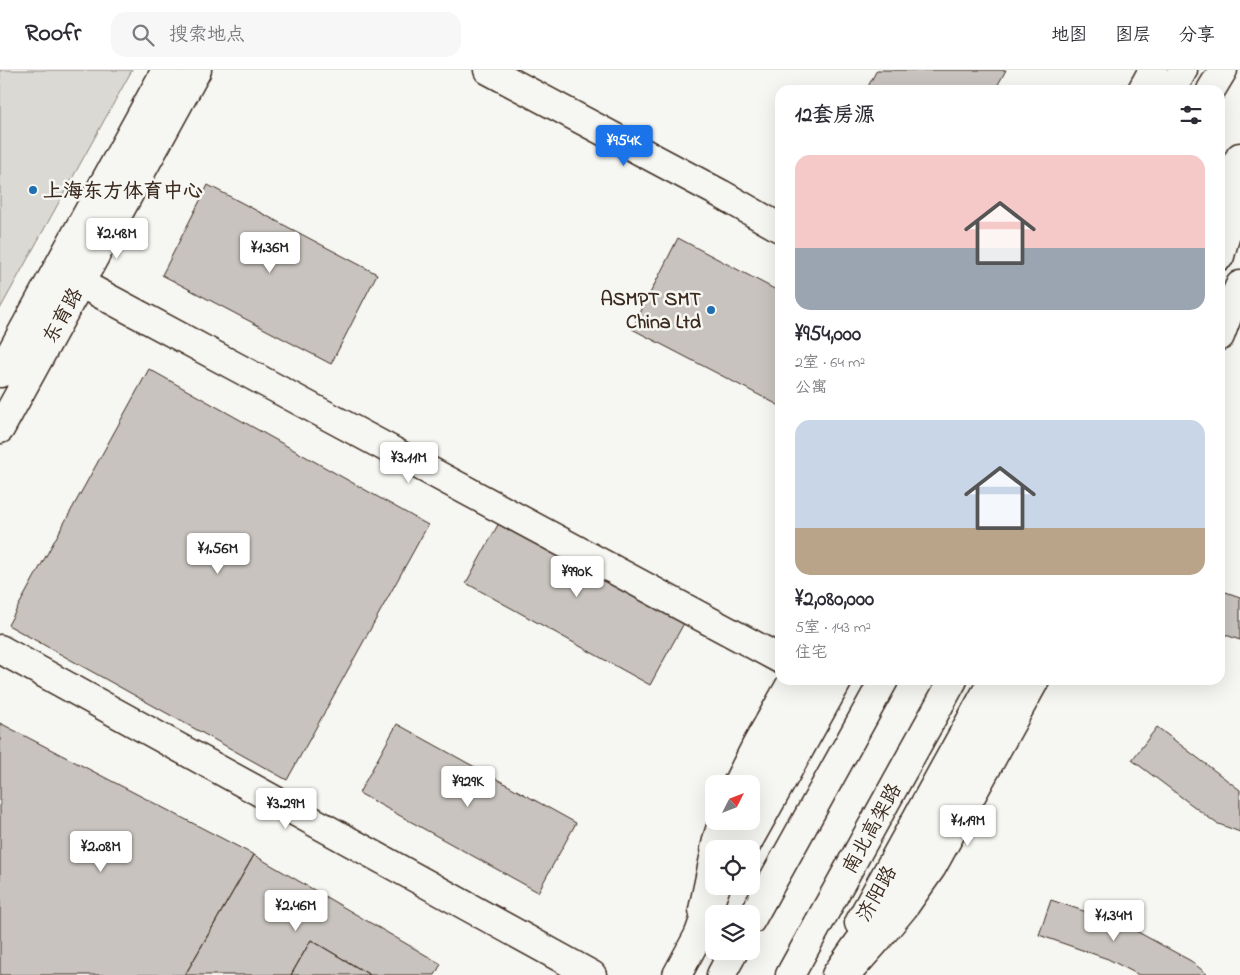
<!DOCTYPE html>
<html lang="zh">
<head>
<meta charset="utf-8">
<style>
  :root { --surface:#fff; --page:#f7f7f7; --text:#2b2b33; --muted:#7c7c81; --line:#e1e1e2; --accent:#1a73e8 }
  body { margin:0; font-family:"Indie Flower","LXGW WenKai TC",sans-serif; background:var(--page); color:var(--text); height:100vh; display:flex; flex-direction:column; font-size:19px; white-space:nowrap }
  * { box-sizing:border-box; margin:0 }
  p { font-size:16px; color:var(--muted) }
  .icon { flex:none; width:28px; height:28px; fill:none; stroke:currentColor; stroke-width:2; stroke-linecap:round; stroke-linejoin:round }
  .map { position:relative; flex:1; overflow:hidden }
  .sheet { position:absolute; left:775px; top:15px; width:450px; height:600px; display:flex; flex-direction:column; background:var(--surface); border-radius:15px; box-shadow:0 5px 20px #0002 }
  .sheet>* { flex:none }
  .needle { width:32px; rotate:48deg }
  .controls { position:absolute; left:705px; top:705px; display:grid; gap:10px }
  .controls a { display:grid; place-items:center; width:55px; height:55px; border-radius:10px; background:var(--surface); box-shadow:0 5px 20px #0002; font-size:25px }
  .price { position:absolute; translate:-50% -42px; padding:0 11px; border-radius:5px; background:#fff; color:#222; font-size:16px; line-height:32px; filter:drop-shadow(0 1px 2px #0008) }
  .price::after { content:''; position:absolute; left:50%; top:30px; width:15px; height:11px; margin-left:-8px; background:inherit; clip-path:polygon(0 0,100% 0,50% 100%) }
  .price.on { background:var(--accent); color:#fff }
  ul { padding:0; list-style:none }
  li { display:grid; align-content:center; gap:10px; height:265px; padding:0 20px }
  li span { display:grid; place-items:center; height:155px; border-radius:15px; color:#555 }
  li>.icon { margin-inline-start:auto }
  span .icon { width:90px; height:90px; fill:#fffc; stroke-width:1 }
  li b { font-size:21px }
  h2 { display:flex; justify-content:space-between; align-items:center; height:60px; padding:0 20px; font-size:21px }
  header { display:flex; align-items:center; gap:30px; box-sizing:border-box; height:70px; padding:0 25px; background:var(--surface); border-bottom:1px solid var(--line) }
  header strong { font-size:24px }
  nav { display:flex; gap:28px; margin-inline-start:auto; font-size:18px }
  .search { width:350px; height:45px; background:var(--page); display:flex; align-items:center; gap:12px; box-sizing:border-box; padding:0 18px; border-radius:15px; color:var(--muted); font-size:19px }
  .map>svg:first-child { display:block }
</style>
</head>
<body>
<header>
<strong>Roofr</strong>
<div class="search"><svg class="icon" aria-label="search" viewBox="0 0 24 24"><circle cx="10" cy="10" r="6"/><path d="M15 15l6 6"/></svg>搜索地点</div>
<nav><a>地图</a><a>图层</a><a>分享</a></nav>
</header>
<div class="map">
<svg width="1240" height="905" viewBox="0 0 1240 905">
  <rect width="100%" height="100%" fill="#f6f6f2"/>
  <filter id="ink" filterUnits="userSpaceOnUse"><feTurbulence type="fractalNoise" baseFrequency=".02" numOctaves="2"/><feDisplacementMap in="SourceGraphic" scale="10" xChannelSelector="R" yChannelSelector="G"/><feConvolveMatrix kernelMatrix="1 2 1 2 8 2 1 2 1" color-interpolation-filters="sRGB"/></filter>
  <g filter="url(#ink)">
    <path fill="#dad9d3" stroke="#8a8278" d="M0,0H132L0,239Z"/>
    <path fill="#c8c3be" stroke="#3b2a1e" d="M877,0H1006L995,20H866Z
      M208,115L377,204L331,294L162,205Z
      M678,168L780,222V336L632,259Z
      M149,299L428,455L287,710L8,555Z
      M505,442L689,544L650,615L466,513Z
      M1220,520L1240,527V570L1220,563Z
      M0,653L254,785L185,905H0Z
      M397,654L576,753L538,822L359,723Z
      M1157,657L1240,720V762L1216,753L1132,690Z
      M254,785L441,894L435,905H370L311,870L291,905H185Z
      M1051,830L1125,855L1191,891L1208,905H1139L1108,889L1039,865Z
      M311,870L370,905H291Z"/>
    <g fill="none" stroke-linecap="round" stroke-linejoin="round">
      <g stroke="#3b2a1e" stroke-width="31">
        <path id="street" d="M488,0L721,124L780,158
          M1142,20L1153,0
          M59,204L80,213L780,589
          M1220,266L1235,226L1240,215
          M0,579L592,905
          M737,714L756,676L793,610
          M715,779L718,766L723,751
          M703,840L714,788
          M853,897L876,871L904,837L932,797L1035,610"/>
      </g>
      <g stroke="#3b2a1e" stroke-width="31">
        <path id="secondary" d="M0,303L166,0
          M0,359L197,0"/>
      </g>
      <g stroke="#3b2a1e" stroke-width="31">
        <path id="primary" d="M1172,20L1183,0
          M744,779L838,610
          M859,853L993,610
          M677,905L711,842"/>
      </g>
      <g stroke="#3b2a1e" stroke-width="31">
        <path id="highway" d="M1211,20L1223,0
          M1220,123L1240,87
          M1220,186L1240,110
          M751,734L770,695L818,610
          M730,779L743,751
          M751,850L884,610
          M699,864L716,816
          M721,905L734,881
          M790,905L953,610
          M836,905L871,855L914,789L1011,610"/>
      </g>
      <use href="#street" stroke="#f6f6f2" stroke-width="28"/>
      <use href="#secondary" stroke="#f6f6f2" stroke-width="28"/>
      <use href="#primary" stroke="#f6f6f2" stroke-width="28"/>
      <use href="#highway" stroke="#f6f6f2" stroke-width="28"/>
    </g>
  </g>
  <g fill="#1f6fb2" stroke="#f6f6f2" stroke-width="2">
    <circle cx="33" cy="120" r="5"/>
    <circle cx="711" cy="240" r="5"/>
  </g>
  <g text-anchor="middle" stroke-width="5" stroke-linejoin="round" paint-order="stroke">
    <g font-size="20" font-weight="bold" fill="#3b2a1e" stroke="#f6f6f2" text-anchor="start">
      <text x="43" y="127">上海东方体育中心</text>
      <text x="701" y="235" text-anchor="end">ASMPT SMT<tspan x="701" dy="23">China Ltd</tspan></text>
    </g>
    <g font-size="20" fill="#3b2a1e" stroke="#f6f6f2">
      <text transform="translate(62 245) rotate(-61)" y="7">东育路</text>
      <text transform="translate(871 758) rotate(-61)" y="7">南北高架路</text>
      <text transform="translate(876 823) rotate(-61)" y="7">济阳路</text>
    </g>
  </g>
</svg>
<div class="controls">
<a><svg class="needle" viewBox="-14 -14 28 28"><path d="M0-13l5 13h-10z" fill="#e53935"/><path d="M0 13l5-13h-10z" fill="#7c7c81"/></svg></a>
<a><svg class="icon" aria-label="locate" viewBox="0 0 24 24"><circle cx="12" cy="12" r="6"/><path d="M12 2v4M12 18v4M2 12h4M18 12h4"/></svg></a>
<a><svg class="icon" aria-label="layers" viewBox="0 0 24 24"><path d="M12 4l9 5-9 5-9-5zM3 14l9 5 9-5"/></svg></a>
</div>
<b class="price on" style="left:624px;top:97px">¥954K</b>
<b class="price" style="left:117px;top:190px">¥2.48M</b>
<b class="price" style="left:270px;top:204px">¥1.36M</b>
<b class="price" style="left:409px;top:414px">¥3.11M</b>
<b class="price" style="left:218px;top:505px">¥1.56M</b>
<b class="price" style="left:577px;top:528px">¥990K</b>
<b class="price" style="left:468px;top:738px">¥929K</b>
<b class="price" style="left:286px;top:760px">¥3.29M</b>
<b class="price" style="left:968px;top:777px">¥1.19M</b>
<b class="price" style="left:101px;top:803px">¥2.08M</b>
<b class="price" style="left:296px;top:862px">¥2.46M</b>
<b class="price" style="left:1114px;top:872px">¥1.34M</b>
<section class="sheet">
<h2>12套房源<svg class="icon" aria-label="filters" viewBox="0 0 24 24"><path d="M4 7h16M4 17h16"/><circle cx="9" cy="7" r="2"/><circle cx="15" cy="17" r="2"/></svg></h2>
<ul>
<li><span style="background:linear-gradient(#f6c9c9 60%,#9aa5b1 0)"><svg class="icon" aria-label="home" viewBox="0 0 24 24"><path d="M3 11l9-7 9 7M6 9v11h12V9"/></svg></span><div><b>¥954,000</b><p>2室 · 64 m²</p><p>公寓</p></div></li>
<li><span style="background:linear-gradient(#c9d6e8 70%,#b9a48a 0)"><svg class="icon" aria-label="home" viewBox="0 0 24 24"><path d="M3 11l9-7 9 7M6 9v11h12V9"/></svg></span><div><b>¥2,080,000</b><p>5室 · 143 m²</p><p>住宅</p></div></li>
</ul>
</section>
</div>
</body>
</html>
